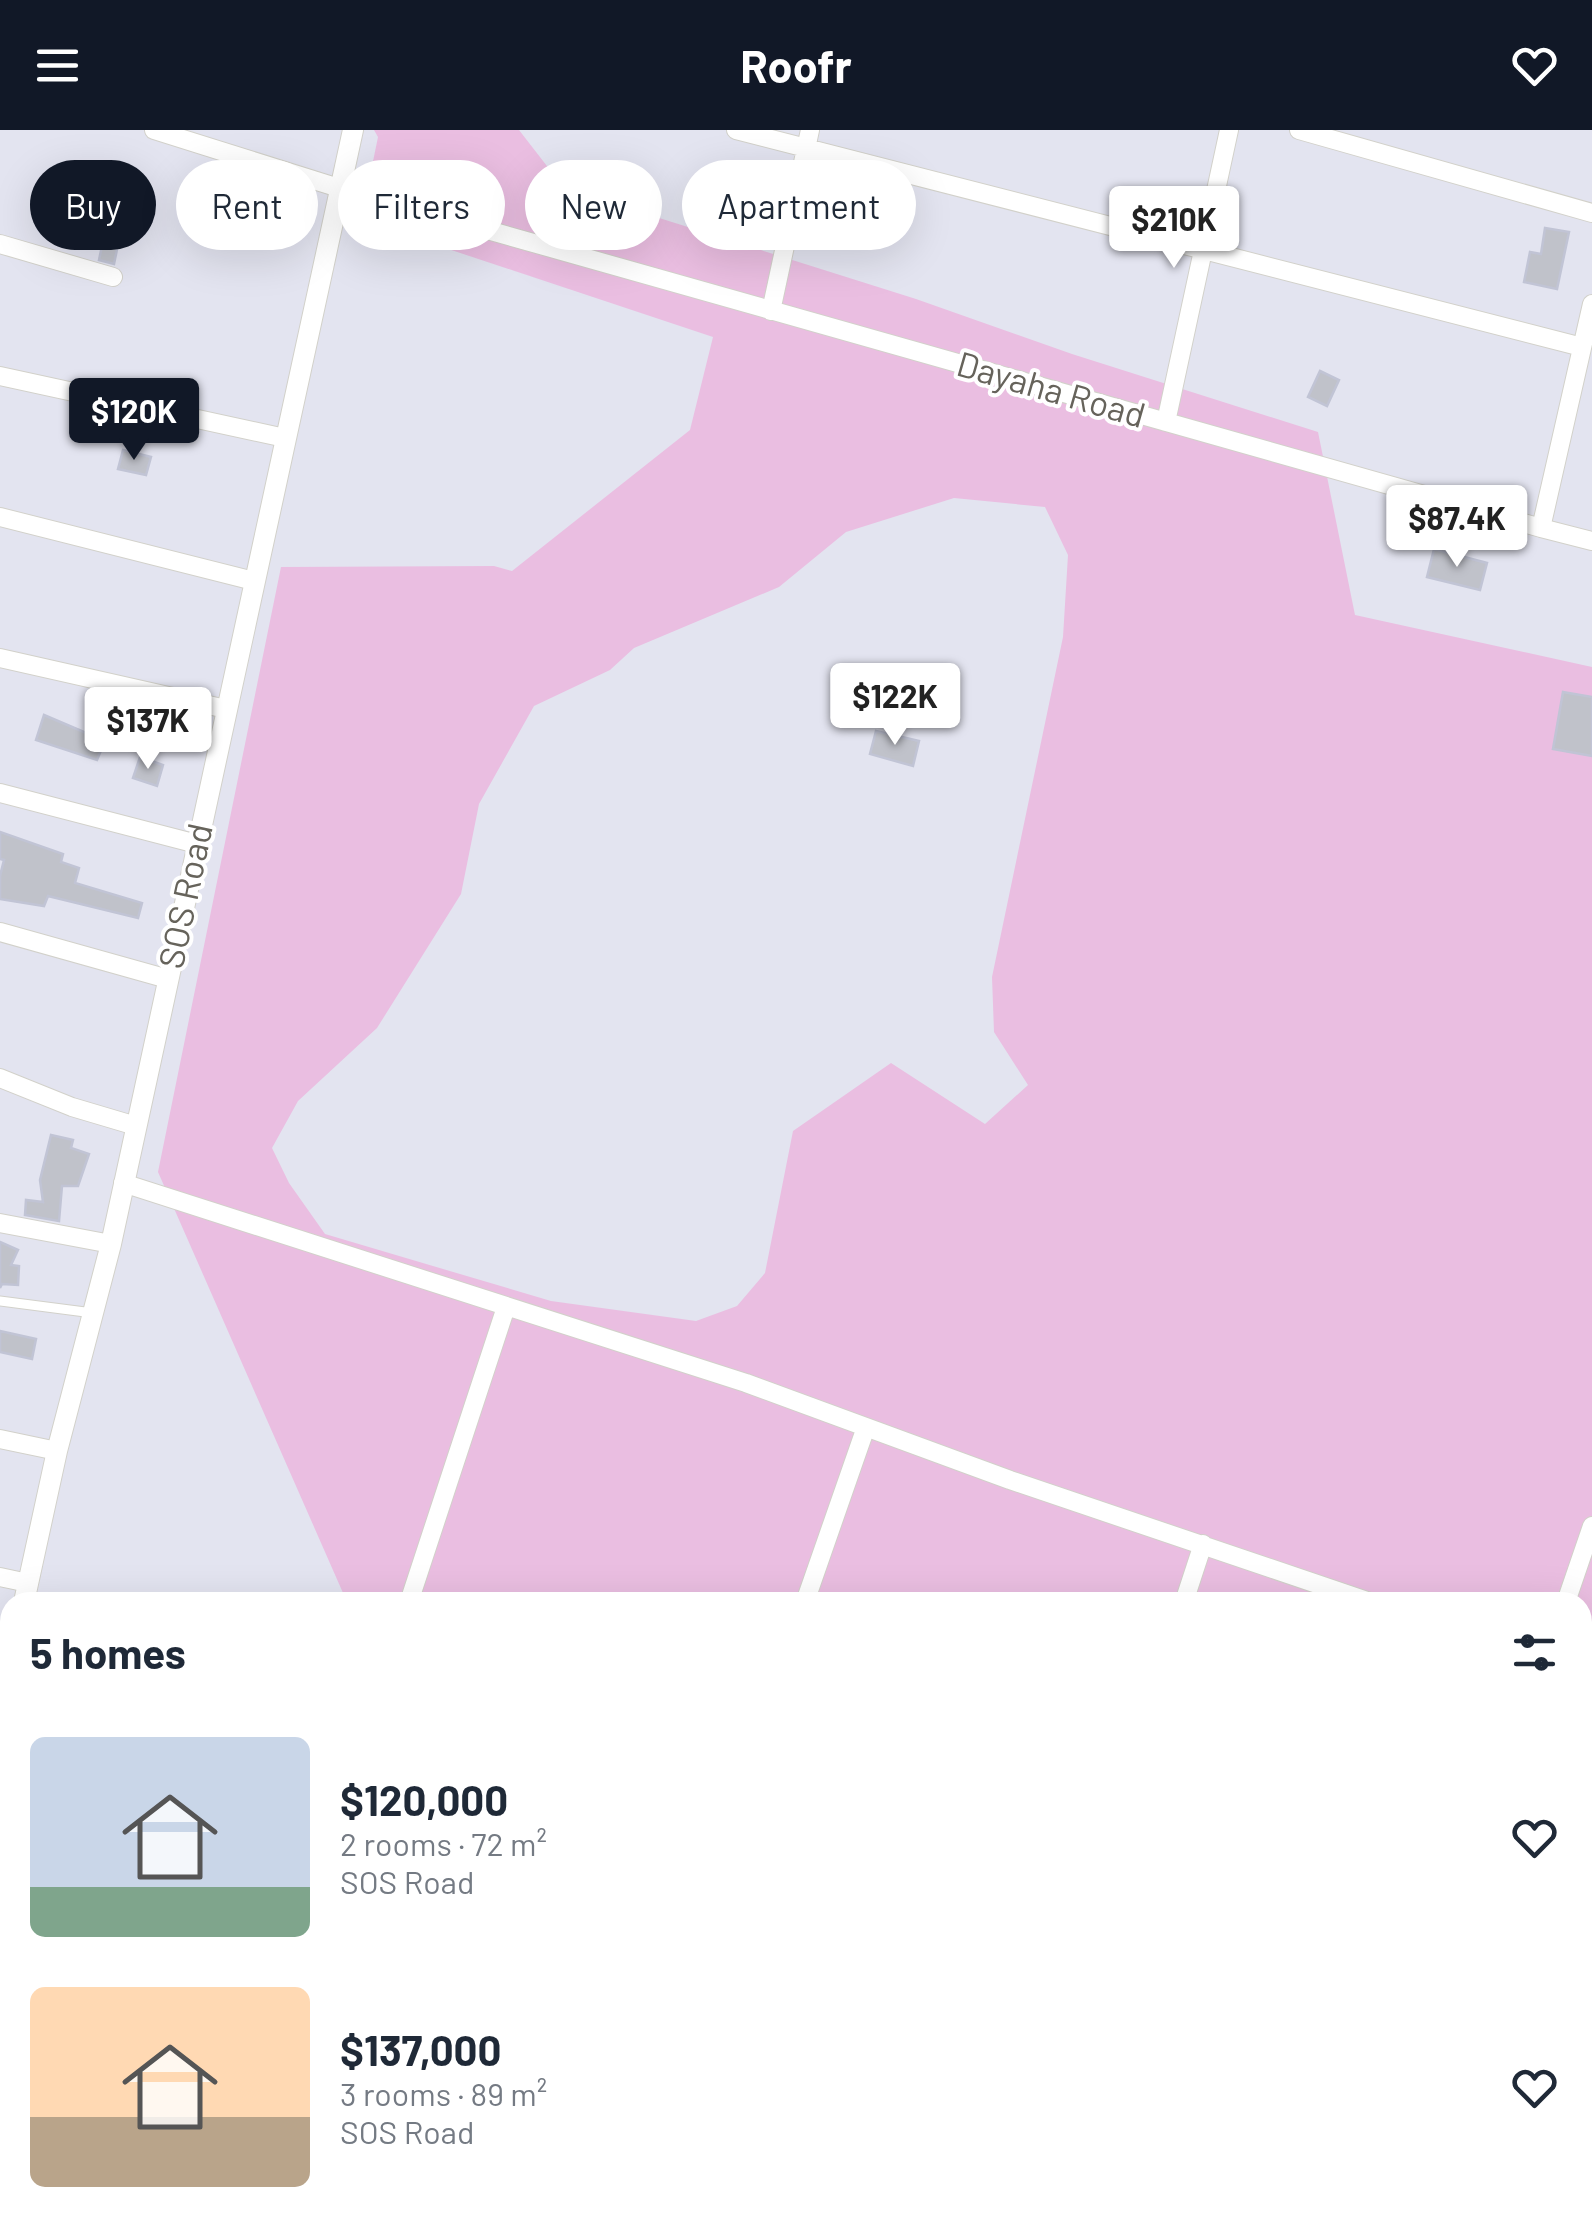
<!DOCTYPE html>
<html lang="en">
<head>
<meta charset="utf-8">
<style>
  :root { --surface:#fff; --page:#f6f6f7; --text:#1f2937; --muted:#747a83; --accent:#111827 }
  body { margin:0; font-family:Barlow,sans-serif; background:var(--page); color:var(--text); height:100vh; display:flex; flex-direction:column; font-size:38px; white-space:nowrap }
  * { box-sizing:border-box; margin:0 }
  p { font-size:32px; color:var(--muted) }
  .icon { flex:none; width:55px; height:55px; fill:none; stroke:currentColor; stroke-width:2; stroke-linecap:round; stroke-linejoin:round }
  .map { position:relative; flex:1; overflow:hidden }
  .details { position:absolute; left:0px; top:1462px; width:1592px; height:642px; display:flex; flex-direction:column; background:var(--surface); border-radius:30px 30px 0 0; box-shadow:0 10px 40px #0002 }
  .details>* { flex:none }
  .guide { position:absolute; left:30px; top:30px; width:1000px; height:90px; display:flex; gap:20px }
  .price { position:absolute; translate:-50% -85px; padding:0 22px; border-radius:10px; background:#fff; color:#222; font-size:32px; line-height:65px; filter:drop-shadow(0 2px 5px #0008) }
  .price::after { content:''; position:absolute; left:50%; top:60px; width:30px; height:22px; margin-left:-15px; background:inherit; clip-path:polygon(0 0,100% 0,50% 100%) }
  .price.current { background:var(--accent); color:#fff }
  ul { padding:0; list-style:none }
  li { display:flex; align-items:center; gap:30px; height:250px; padding:0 30px }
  li span { display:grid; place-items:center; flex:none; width:280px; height:200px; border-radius:15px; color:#555 }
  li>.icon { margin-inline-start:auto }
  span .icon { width:120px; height:120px; fill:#fffc; stroke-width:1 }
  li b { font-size:42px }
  h2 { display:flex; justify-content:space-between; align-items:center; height:120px; padding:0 30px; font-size:42px }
  .chip { padding:0 35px; border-radius:45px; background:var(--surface); box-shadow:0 10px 40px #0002; font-size:35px; line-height:90px }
  .chip.current { background:var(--accent); color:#fff }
  header { display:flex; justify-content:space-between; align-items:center; height:130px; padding:0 30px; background:var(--accent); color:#fff; font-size:45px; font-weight:700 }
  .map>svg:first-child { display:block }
</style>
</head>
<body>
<header><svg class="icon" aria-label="menu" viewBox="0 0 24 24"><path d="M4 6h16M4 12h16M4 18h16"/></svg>Roofr<svg class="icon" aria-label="heart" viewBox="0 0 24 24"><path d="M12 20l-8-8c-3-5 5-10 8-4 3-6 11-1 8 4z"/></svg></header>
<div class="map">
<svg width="1592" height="2103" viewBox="0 0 1592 2103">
  <rect width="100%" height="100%" fill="#e3e4f0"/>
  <path fill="#eabee1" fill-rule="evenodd" d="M374,0H519L564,58L916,169L1072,224L1318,302L1355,485L1592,537V2103H1492L1475,2097L1473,2103H1125L1103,2095H1582V1472H347L158,1042L281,437L494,436L512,441L690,300L713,207L361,90L378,7ZM954,368L1045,377L1068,425L1063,507L992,847L994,902L1028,955L985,994L891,933L793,1001L765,1143L737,1176L696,1191L551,1171L325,1104L289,1053L272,1018L298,971L377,898L461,764L479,674L534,576L610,540L634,518L779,457L846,402Z"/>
  <path fill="#c0c2ca" stroke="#c1c4d5" stroke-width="2.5" d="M290,71L305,72L304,93L273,90L277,72L289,75Z
    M106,97L121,100L114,134L99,130Z
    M1545,98L1569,102L1557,159L1524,152L1530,122L1541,124Z
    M1320,241L1339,250L1327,276L1308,267Z
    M123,320L151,327L146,345L118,339Z
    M1434,419L1487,433L1480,460L1427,447Z
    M1563,562L1592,567V626L1553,619Z
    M44,585L105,611L97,630L36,610Z
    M876,601L919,611L913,636L870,624Z
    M140,627L163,635L157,656L133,648Z
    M0,702L63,724L61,732L79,738L75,753L142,773L138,788L48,766L44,776L0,769V746L4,730L0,729Z
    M51,1005L73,1010L71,1018L89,1024L78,1056H62L59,1091L25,1085L26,1070L43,1072L40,1050Z
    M0,1112L18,1120L11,1135L19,1136L18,1155L2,1154L0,1158Z
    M0,1201L36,1209L32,1229L0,1222Z"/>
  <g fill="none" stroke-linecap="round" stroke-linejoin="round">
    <g stroke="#d2d1ca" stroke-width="11">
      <path id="service" d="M0,1171L93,1183"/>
    </g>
    <g stroke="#d2d1ca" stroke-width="20">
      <path id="minor" d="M154,0L339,58L1541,398L1592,174
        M736,0L1582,217
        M1299,0L1592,83
        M0,114L113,147
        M771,181L810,0
        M0,246L285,308
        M1166,292L1229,0
        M0,387L254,451
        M1541,398L1592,411
        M0,528L226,579
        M0,663L197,714
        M0,802L168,849
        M0,948L72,977L136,996
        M123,1053L746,1253L1010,1350L1370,1472
        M0,1093L111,1114
        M0,1309L57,1321
        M0,1447L28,1453
        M409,1472L506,1177
        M805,1472L866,1297
        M1184,1472L1203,1414
        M1566,1472L1592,1396
        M1582,1555L1592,1559
        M0,2008L10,2013
        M172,2095L188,2103
        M566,2095L589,2103
        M985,2095L1008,2103
        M201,2103L204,2095
        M1358,2103L1361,2095"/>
    </g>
    <g stroke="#d2d1ca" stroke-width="22">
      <path id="tertiary" d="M24,1472L57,1321L111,1114L353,0
        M0,1601L10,1547"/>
    </g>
    <use href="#service" stroke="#fff" stroke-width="9"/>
    <use href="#minor" stroke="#fff" stroke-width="18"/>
    <use href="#tertiary" stroke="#fff" stroke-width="20"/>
  </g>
  <g text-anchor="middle" stroke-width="8" stroke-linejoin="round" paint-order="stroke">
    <g font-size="35" fill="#66635b" stroke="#fff">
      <text transform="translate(1051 260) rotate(16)" y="12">Dayaha Road</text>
      <text transform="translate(186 766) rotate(-78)" y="12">SOS Road</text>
    </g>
  </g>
</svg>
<b class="price" style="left:1174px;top:141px">$210K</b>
<b class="price current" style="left:134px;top:333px">$120K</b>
<b class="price" style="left:1457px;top:440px">$87.4K</b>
<b class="price" style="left:895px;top:618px">$122K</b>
<b class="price" style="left:148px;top:642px">$137K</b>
<div class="guide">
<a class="chip current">Buy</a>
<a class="chip">Rent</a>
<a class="chip">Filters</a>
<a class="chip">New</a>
<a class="chip">Apartment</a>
</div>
<section class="details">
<h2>5 homes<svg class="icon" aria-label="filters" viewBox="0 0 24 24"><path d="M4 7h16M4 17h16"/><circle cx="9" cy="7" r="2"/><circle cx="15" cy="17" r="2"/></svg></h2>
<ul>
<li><span style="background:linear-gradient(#c9d6e8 75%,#7fa58c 0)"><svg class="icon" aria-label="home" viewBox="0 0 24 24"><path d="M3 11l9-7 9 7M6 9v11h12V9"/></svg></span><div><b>$120,000</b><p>2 rooms · 72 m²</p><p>SOS Road</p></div><svg class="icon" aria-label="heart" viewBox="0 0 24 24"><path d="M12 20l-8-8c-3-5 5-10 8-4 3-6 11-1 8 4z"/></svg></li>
<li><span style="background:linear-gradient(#ffd9b3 65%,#b9a48a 0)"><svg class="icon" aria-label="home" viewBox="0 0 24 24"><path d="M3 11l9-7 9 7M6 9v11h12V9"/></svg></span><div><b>$137,000</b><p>3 rooms · 89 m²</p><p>SOS Road</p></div><svg class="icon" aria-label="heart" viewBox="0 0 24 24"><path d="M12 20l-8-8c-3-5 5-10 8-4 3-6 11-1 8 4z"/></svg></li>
</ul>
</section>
</div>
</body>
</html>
